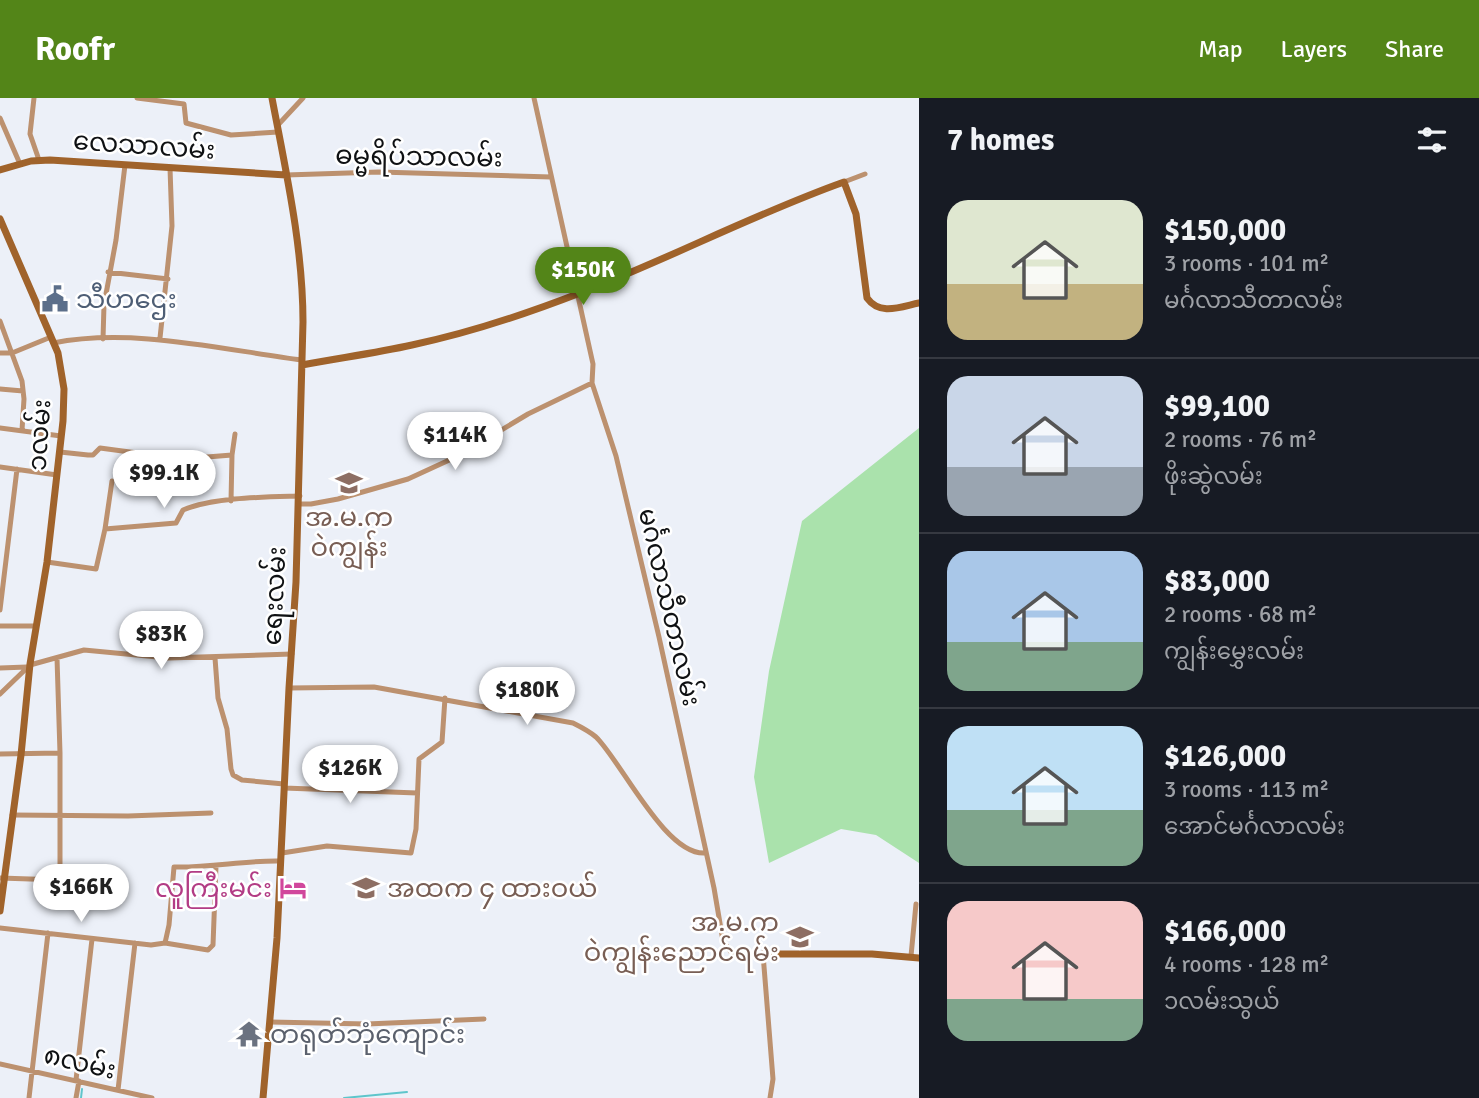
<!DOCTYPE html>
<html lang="en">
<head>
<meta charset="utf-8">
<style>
  :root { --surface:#171b24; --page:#242831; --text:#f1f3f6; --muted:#9ea1a6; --line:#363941; --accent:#538518 }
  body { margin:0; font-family:Signika,"Noto Sans Myanmar",sans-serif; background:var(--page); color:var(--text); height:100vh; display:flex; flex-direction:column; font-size:26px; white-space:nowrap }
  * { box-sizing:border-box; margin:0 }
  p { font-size:23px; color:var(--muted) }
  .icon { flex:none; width:38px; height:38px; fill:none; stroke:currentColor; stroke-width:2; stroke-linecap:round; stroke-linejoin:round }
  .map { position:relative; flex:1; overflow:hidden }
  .sheet { display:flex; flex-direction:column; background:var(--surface); width:560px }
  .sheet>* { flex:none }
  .price { position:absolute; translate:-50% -60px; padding:0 16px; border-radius:24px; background:#fff; color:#222; font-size:23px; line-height:46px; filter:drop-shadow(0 2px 4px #0008) }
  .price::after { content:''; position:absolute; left:50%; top:42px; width:21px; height:16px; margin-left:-10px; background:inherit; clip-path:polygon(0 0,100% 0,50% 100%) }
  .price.active { background:var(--accent); color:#fff }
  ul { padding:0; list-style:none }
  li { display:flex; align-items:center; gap:21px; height:175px; padding:0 28px }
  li+li { border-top:2px solid var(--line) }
  li span { display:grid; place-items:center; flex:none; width:196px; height:140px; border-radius:21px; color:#555 }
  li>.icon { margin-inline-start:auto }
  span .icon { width:84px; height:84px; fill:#fffc; stroke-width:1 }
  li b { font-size:30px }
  h2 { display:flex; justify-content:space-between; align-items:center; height:84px; padding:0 28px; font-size:30px }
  header { display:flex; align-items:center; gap:42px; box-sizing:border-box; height:98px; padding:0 35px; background:var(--accent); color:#fff }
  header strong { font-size:33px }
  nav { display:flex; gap:38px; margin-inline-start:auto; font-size:24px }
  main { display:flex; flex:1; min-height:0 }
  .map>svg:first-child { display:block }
</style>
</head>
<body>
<header>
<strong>Roofr</strong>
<nav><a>Map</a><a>Layers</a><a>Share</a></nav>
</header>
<main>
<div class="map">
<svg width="919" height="1000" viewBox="0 0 919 1000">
  <rect width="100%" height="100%" fill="#ecf0f8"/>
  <path fill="#aae2ac" d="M919,330V765L876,737L841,731L769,765L754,679L769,573L802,423Z"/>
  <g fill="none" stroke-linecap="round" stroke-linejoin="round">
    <path stroke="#5ec5cb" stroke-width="2" d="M81,1000L82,991
      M344,1000L407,994"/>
    <path stroke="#bc916f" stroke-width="5" d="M34,0L30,36L39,62
      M137,0L184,6L186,25L231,37L278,34
      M534,0L593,266L592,285L616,358L659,539L714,790L723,843L731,854L741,857L763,856L773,981L770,1000
      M0,20L20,66
      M277,28L303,0
      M286,77L379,74L551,79
      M844,84L865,76
      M108,174L168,181
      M0,223L22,283L24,301L22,332
      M160,240L172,128L170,70
      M103,241L104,207L116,142L125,67
      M53,245C133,229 223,252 302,262
      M0,255H12L51,239
      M0,291L23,293
      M0,330L61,338
      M60,354L88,357H93L100,350L182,361L232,357
      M0,369L57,377
      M231,403L232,357L235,336
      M300,406H311L338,401L408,381L458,358L528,316L592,285
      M105,431L112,383
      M47,464L96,471L105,431L176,425L183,412C214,399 267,399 300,398
      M0,512L17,371
      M0,528H36
      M215,560L218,600L227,631L231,671L233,677L242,682L284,686
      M0,570L27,569
      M289,590L374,589L573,625C581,629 589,633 596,639C621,663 666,759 706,755
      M0,596L30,567L84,552L168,560L292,556
      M0,656L60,655
      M284,690L417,695
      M12,717L128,718L211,715
      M282,755L327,748L411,755L416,731L419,661L442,644L445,600
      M0,780L60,782V655L57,560
      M0,830L151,847L165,845L208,852L213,847L216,768
      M165,845L169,827L174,769C211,770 245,762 281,763
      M911,858L916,806
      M270,924L367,926L484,921
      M0,966L152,1000
      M76,982L92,841
      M118,992L135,845
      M29,1000L48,835
      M76,1000L79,983"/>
    <path stroke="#a0632b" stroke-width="7" d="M0,72L31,63L50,62L286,77
      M0,121L58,255L64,291L63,323L47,464L30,566L21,657L0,813
      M302,267C339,260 376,255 412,247C469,235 526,216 580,195C669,161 754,116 844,84L856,116L867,200C880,218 900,209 919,205
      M763,856H872L919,860
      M263,1000L277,840L289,590L296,484L303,224C303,149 286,74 272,0"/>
  </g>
  <defs>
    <g id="civic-bare" transform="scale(2.1)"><path d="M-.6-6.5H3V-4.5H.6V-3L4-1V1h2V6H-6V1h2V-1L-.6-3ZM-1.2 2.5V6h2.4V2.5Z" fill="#5c6f8a" stroke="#fff" stroke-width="2.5" paint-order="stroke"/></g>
    <g id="school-bare" transform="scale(2.1)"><path d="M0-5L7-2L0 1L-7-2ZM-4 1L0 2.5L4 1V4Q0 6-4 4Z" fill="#8d6e63" stroke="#fff" stroke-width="2.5" paint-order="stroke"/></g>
    <g id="hotel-bare" transform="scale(2.1)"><path d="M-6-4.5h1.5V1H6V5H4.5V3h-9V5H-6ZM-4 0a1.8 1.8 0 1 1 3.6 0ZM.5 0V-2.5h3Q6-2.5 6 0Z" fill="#d1479c" stroke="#fff" stroke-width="2.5" paint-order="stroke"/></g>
    <g id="temple-bare" transform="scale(2.1)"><path d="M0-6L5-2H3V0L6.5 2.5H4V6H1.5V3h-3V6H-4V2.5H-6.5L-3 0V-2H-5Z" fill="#6b7280" stroke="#fff" stroke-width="2.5" paint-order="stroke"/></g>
  </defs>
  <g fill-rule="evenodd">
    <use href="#civic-bare" x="55" y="201"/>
    <use href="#school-bare" x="349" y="385"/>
    <use href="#hotel-bare" x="293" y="790"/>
    <use href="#school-bare" x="366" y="790"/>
    <use href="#school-bare" x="800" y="839"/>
    <use href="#temple-bare" x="249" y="936"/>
  </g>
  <g text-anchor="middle" stroke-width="5" stroke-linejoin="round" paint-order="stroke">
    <g font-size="26" fill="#0f1113" stroke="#fff">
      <text transform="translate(144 47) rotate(4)" y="9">လေသာလမ်း</text>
      <text transform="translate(419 58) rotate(1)" y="9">ဓမ္မရိပ်သာလမ်း</text>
      <text transform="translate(39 337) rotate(-86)" y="9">၁လမ်း</text>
      <text transform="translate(274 498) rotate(-87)" y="9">ရေးလမ်း</text>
      <text transform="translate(670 509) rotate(77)" y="9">မင်္ဂလာသီတာလမ်း</text>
      <text transform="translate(80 964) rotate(13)" y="9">၈လမ်း</text>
    </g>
    <g font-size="26" fill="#4e5e75" stroke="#fff" text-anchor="start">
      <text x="76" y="210">သီဟဌေး</text>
    </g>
    <g font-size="26" fill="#785e54" stroke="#fff">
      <text x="349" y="428">အ.မ.က<tspan x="349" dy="30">ဝဲကျွန်း</tspan></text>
      <text x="387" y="799" text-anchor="start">အထက ၄ ထားဝယ်</text>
      <text x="779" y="833" text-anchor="end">အ.မ.က<tspan x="779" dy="30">ဝဲကျွန်းညောင်ရမ်း</tspan></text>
    </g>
    <g font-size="26" fill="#b23c85" stroke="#fff" text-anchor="end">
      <text x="272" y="799">လူကြီးမင်း</text>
    </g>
    <g font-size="26" fill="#5b616d" stroke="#fff" text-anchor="start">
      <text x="270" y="945">တရုတ်ဘုံကျောင်း</text>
    </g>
  </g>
</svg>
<b class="price active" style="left:583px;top:209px">$150K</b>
<b class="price" style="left:455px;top:374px">$114K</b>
<b class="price" style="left:164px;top:412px">$99.1K</b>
<b class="price" style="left:161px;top:573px">$83K</b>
<b class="price" style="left:527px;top:629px">$180K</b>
<b class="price" style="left:350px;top:707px">$126K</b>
<b class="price" style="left:81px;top:826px">$166K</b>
</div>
<section class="sheet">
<h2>7 homes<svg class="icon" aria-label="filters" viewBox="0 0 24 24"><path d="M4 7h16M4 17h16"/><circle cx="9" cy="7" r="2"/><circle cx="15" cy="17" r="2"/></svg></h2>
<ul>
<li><span style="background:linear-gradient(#dfe7d0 60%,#c2b280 0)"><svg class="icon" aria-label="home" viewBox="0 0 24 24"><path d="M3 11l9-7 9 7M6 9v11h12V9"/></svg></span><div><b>$150,000</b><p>3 rooms · 101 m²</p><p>မင်္ဂလာသီတာလမ်း</p></div></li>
<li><span style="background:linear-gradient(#c9d6e8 65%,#9aa5b1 0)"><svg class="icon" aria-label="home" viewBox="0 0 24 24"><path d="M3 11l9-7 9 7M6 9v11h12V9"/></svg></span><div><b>$99,100</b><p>2 rooms · 76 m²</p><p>ဖိုးဆွဲလမ်း</p></div></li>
<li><span style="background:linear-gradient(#a9c7e8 65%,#7fa58c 0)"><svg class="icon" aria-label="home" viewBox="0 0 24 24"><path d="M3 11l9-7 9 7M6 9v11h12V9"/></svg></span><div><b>$83,000</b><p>2 rooms · 68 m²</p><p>ကျွန်းမွှေးလမ်း</p></div></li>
<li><span style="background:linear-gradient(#bfe0f5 60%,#7fa58c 0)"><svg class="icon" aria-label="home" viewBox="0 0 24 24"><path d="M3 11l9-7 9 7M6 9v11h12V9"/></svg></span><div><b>$126,000</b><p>3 rooms · 113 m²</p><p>အောင်မင်္ဂလာလမ်း</p></div></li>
<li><span style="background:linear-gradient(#f6c9c9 70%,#7fa58c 0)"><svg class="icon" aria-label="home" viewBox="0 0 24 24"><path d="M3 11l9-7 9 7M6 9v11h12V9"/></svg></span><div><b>$166,000</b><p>4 rooms · 128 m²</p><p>၁လမ်းသွယ်</p></div></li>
</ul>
</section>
</main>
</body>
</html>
